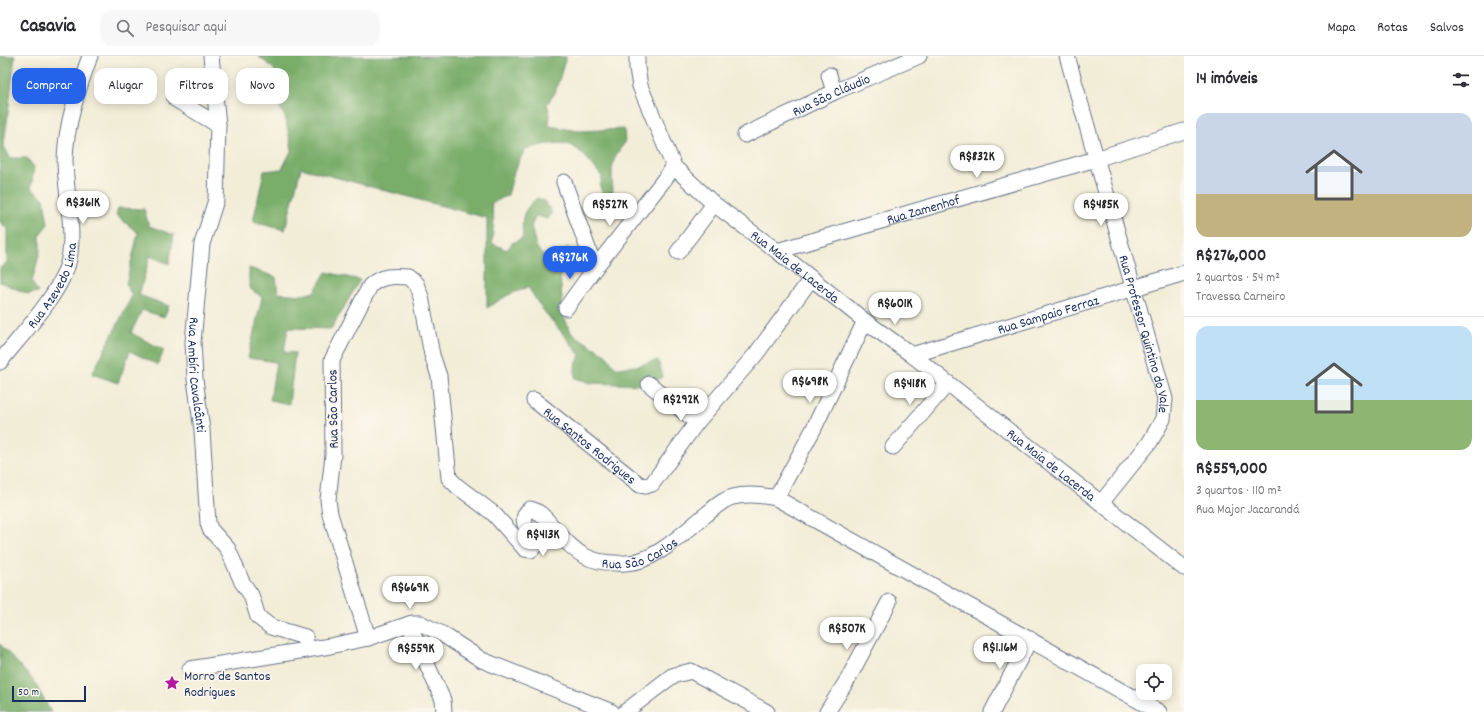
<!DOCTYPE html>
<html lang="pt">
<head>
<meta charset="utf-8">
<style>
  :root { --surface:#fff; --page:#f7f7f7; --text:#2b2b33; --muted:#7c7c81; --line:#e1e1e2; --accent:#2563eb }
  body { margin:0; font-family:Dekko,sans-serif; background:var(--page); color:var(--text); height:100vh; display:flex; flex-direction:column; font-size:15px; white-space:nowrap }
  * { box-sizing:border-box; margin:0 }
  p { font-size:13px; color:var(--muted) }
  .icon { flex:none; width:22px; height:22px; fill:none; stroke:currentColor; stroke-width:2; stroke-linecap:round; stroke-linejoin:round }
  .map { position:relative; flex:1; overflow:hidden }
  .panel { display:flex; flex-direction:column; background:var(--surface); width:300px }
  .panel>* { flex:none }
  .banner { position:absolute; left:12px; top:12px; width:380px; height:36px; display:flex; gap:8px }
  .controls { position:absolute; left:1136px; top:608px; display:grid; gap:8px }
  .controls a { display:grid; place-items:center; width:36px; height:36px; border-radius:8px; background:var(--surface); box-shadow:0 2px 10px #0003; font-size:20px }
  .scale { position:absolute; left:12px; bottom:10px; width:74px; box-sizing:border-box; padding-left:4px; border:2px solid #1b2f5e; border-top:0; font-size:11px; line-height:14px; white-space:nowrap; color:#1b2f5e; -webkit-text-stroke:3px #fbf7ec; paint-order:stroke }
  .price { position:absolute; translate:-50% -34px; padding:0 9px; border-radius:14px; background:#fff; color:#222; font-size:13px; line-height:26px; filter:drop-shadow(0 1px 2px #0008) }
  .price::after { content:''; position:absolute; left:50%; top:24px; width:12px; height:9px; margin-left:-6px; background:inherit; clip-path:polygon(0 0,100% 0,50% 100%) }
  .price.on { background:var(--accent); color:#fff }
  ul { padding:0; list-style:none }
  li { display:grid; align-content:center; gap:8px; height:212px; padding:0 12px }
  li+li { border-top:1px solid var(--line) }
  li span { display:grid; place-items:center; height:124px; border-radius:12px; color:#555 }
  li>.icon { margin-inline-start:auto }
  span .icon { width:72px; height:72px; fill:#fffc; stroke-width:1 }
  li b { font-size:17px }
  h2 { display:flex; justify-content:space-between; align-items:center; height:48px; padding:0 12px; font-size:17px }
  .pill { padding:0 14px; border-radius:12px; background:var(--surface); box-shadow:0 2px 10px #0003; font-size:14px; line-height:36px }
  .pill.on { background:var(--accent); color:#fff }
  header { display:flex; align-items:center; gap:24px; box-sizing:border-box; height:56px; padding:0 20px; background:var(--surface); border-bottom:1px solid var(--line) }
  header strong { font-size:19px }
  nav { display:flex; gap:22px; margin-inline-start:auto; font-size:14px }
  .search { width:280px; height:36px; background:var(--page); display:flex; align-items:center; gap:10px; box-sizing:border-box; padding:0 14px; border-radius:12px; color:var(--muted); font-size:15px }
  main { display:flex; flex:1; min-height:0 }
  .map>svg:first-child { display:block }
</style>
</head>
<body>
<header>
<strong>Casavia</strong>
<div class="search"><svg class="icon" aria-label="search" viewBox="0 0 24 24"><circle cx="10" cy="10" r="6"/><path d="M15 15l6 6"/></svg>Pesquisar aqui</div>
<nav><a>Mapa</a><a>Rotas</a><a>Salvos</a></nav>
</header>
<main>
<div class="map">
<svg width="1184" height="656" viewBox="0 0 1184 656">
  <rect width="100%" height="100%" fill="#fbf7ec"/>
  <filter id="ink" filterUnits="userSpaceOnUse"><feTurbulence type="fractalNoise" baseFrequency=".025" numOctaves="2"/><feDisplacementMap in="SourceGraphic" scale="8" xChannelSelector="R" yChannelSelector="G"/><feConvolveMatrix kernelMatrix="1 2 1 2 8 2 1 2 1" color-interpolation-filters="sRGB"/></filter>
  <filter id="wash" filterUnits="userSpaceOnUse"><feTurbulence type="fractalNoise" baseFrequency=".012" numOctaves="4" result="noise"/><feDisplacementMap in="SourceGraphic" scale="16" xChannelSelector="R" yChannelSelector="G"/><feGaussianBlur stdDeviation="0.9" result="paint"/><feColorMatrix in="noise" values="0 0 0 0 0 0 0 0 0 0 0 0 0 0 0 0 0 1.4 0 .05"/><feComposite in="paint" operator="in"/></filter>
  <g filter="url(#wash)">
    <rect width="100%" height="100%" fill="#f2edd7"/>
    <path fill="#79ad69" stroke="#4a6e64" d="M0,0H15L4,90L10,102H27L34,111L31,132L44,143L48,168L40,178V195L32,226L38,236L28,238L0,226V212L7,206V173L0,166Z
      M258,0L566,1L555,37L547,48L550,58L549,70L579,75L624,73L625,87C609,104 612,115 613,136L603,139L600,131L602,121C574,85 571,82 525,93L514,116L508,139L491,148L494,164L492,187L507,194L512,187L523,182C521,163 522,155 537,142L545,145L552,157L548,163L536,160L531,170L536,190L542,199L560,200L567,191L577,198L567,204L560,216L563,259L572,278L605,298L616,312L636,310L658,304L663,321L644,329L591,327L575,322V311L580,299L540,250L528,231L508,239L487,252V162L301,112L285,174L253,166L264,115L282,113L292,93L285,61L279,50V31L274,13Z
      M118,152L144,153L149,170L174,179L169,208L150,200L139,239L169,250L164,261L142,254L131,277L164,294L158,309L130,295L118,327L92,318L132,240L126,228L138,177L116,159Z
      M249,212L276,221L278,237L303,239L314,236L326,216L360,224L331,273L288,272L284,296L295,297L289,348L270,344L276,306L248,302L262,241L249,232Z
      M0,588L33,624L51,656H0Z"/>
  </g>
  <g filter="url(#ink)">
    <g fill="none" stroke-linecap="round" stroke-linejoin="round">
      <g stroke="#667288" stroke-width="17">
        <g id="minor">
          <path id="s1" d="M211,0L218,69L216,144L202,188L193,286L195,323L202,374L208,467L210,473L228,493L242,526L251,539L258,561L271,571L305,581L307,594"/>
          <path id="s2" d="M637,0V12L640,30L674,111L714,148L777,195L865,265L912,299L1184,512"/>
          <path id="s3" d="M1067,0L1165,343L1163,363L1150,386L1101,447"/>
          <path d="M829,19L834,36"/>
          <path d="M175,43L218,69"/>
          <path id="s4" d="M745,79L834,36L919,0"/>
          <path d="M564,126L595,212L674,111"/>
          <path id="s5" d="M777,195L1096,103L1184,75"/>
          <path d="M678,196L714,148"/>
          <path d="M566,252L595,212"/>
          <path id="s6" d="M912,299L1184,217"/>
          <path id="s7" d="M0,306C21,279 62,237 69,203C75,174 65,133 65,103C66,67 78,34 90,0"/>
          <path d="M649,328L697,366"/>
          <path id="s8" d="M534,344L640,429L646,430L652,428L697,366L756,298L811,223"/>
          <path d="M893,391L948,327"/>
          <path d="M776,442L813,374L865,265"/>
          <path d="M409,568L443,644L444,656"/>
          <path id="s9" d="M368,582L330,458L328,444L333,399L332,304L370,230C381,219 394,220 408,221L416,228L421,241L432,299L439,320L449,422L457,430L494,458L525,493L531,494L533,492C532,479 516,463 530,453C540,455 545,462 551,469C576,497 587,509 626,507C656,506 685,475 708,457C715,451 724,443 733,441C748,437 762,439 776,442L1159,656"/>
          <path d="M190,613L330,590L368,582L412,567H420L442,578L482,604L612,656"/>
          <path d="M625,656L672,620L691,615L767,656"/>
          <path d="M827,656L848,623L889,546"/>
          <path d="M992,656L1030,583"/>
        </g>
      </g>
      <use href="#minor" stroke="#fff" stroke-width="15"/>
    </g>
  </g>
  <defs>
    <g id="sight-bare" transform="scale(1.2)"><path d="M0-6L1.8-2.2L6-1.7L2.9 1.2L3.7 5.4L0 3.3L-3.7 5.4L-2.9 1.2L-6-1.7L-1.8-2.2Z" fill="#b5179e" stroke="#fbf7ec" stroke-width="2.5" paint-order="stroke"/></g>
  </defs>
  <g fill-rule="evenodd">
    <use href="#sight-bare" x="172" y="627"/>
  </g>
  <g text-anchor="middle" stroke-width="3.5" stroke-linejoin="round" paint-order="stroke">
    <g font-size="14" fill="#1b2f5e" stroke="#fbf7ec">
      <text dy="5" stroke="none"><textPath href="#s4" startOffset="95">Rua São Cláudio</textPath></text>
      <text dy="5" stroke="none"><textPath href="#s5" startOffset="152">Rua Zamenhof</textPath></text>
      <text dy="5" stroke="none"><textPath href="#s2" startOffset="275">Rua Maia de Lacerda</textPath></text>
      <text dy="5" stroke="none"><textPath href="#s7" startOffset="94">Rua Azevedo Lima</textPath></text>
      <text dy="5" stroke="none"><textPath href="#s6" startOffset="142">Rua Sampaio Ferraz</textPath></text>
      <text dy="5" stroke="none"><textPath href="#s3" startOffset="289">Rua Professor Quintino do Vale</textPath></text>
      <text dy="5" stroke="none"><textPath href="#s1" startOffset="322">Rua Ambíri Cavalcânti</textPath></text>
      <text transform="translate(332 353) rotate(-91)" y="5">Rua São Carlos</text>
      <text dy="5" stroke="none"><textPath href="#s8" startOffset="72">Rua Santos Rodrigues</textPath></text>
      <text dy="5" stroke="none"><textPath href="#s2" startOffset="599">Rua Maia de Lacerda</textPath></text>
      <text dy="5" stroke="none"><textPath href="#s9" startOffset="903">Rua São Carlos</textPath></text>
    </g>
    <g font-size="14" fill="#1b2f5e" stroke="#fbf7ec" text-anchor="start">
      <text x="184" y="624">Morro de Santos<tspan x="184" dy="16">Rodrigues</tspan></text>
    </g>
  </g>
</svg>
<div class="controls">
<a><svg class="icon" aria-label="locate" viewBox="0 0 24 24"><circle cx="12" cy="12" r="6"/><path d="M12 2v4M12 18v4M2 12h4M18 12h4"/></svg></a>
</div>
<div class="scale">50 m</div>
<b class="price" style="left:977px;top:123px">R$832K</b>
<b class="price" style="left:83px;top:169px">R$361K</b>
<b class="price" style="left:610px;top:171px">R$527K</b>
<b class="price" style="left:1101px;top:171px">R$485K</b>
<b class="price on" style="left:570px;top:224px">R$276K</b>
<b class="price" style="left:895px;top:270px">R$601K</b>
<b class="price" style="left:810px;top:348px">R$698K</b>
<b class="price" style="left:910px;top:350px">R$418K</b>
<b class="price" style="left:681px;top:366px">R$292K</b>
<b class="price" style="left:543px;top:501px">R$413K</b>
<b class="price" style="left:410px;top:554px">R$669K</b>
<b class="price" style="left:847px;top:595px">R$507K</b>
<b class="price" style="left:1000px;top:614px">R$1.16M</b>
<b class="price" style="left:416px;top:615px">R$559K</b>
<div class="banner">
<a class="pill on">Comprar</a>
<a class="pill">Alugar</a>
<a class="pill">Filtros</a>
<a class="pill">Novo</a>
</div>
</div>
<section class="panel">
<h2>14 imóveis<svg class="icon" aria-label="filters" viewBox="0 0 24 24"><path d="M4 7h16M4 17h16"/><circle cx="9" cy="7" r="2"/><circle cx="15" cy="17" r="2"/></svg></h2>
<ul>
<li><span style="background:linear-gradient(#c9d6e8 65%,#c2b280 0)"><svg class="icon" aria-label="home" viewBox="0 0 24 24"><path d="M3 11l9-7 9 7M6 9v11h12V9"/></svg></span><div><b>R$276,000</b><p>2 quartos · 54 m²</p><p>Travessa Carneiro</p></div></li>
<li><span style="background:linear-gradient(#bfe0f5 60%,#8fb573 0)"><svg class="icon" aria-label="home" viewBox="0 0 24 24"><path d="M3 11l9-7 9 7M6 9v11h12V9"/></svg></span><div><b>R$559,000</b><p>3 quartos · 110 m²</p><p>Rua Major Jacarandá</p></div></li>
</ul>
</section>
</main>
</body>
</html>
